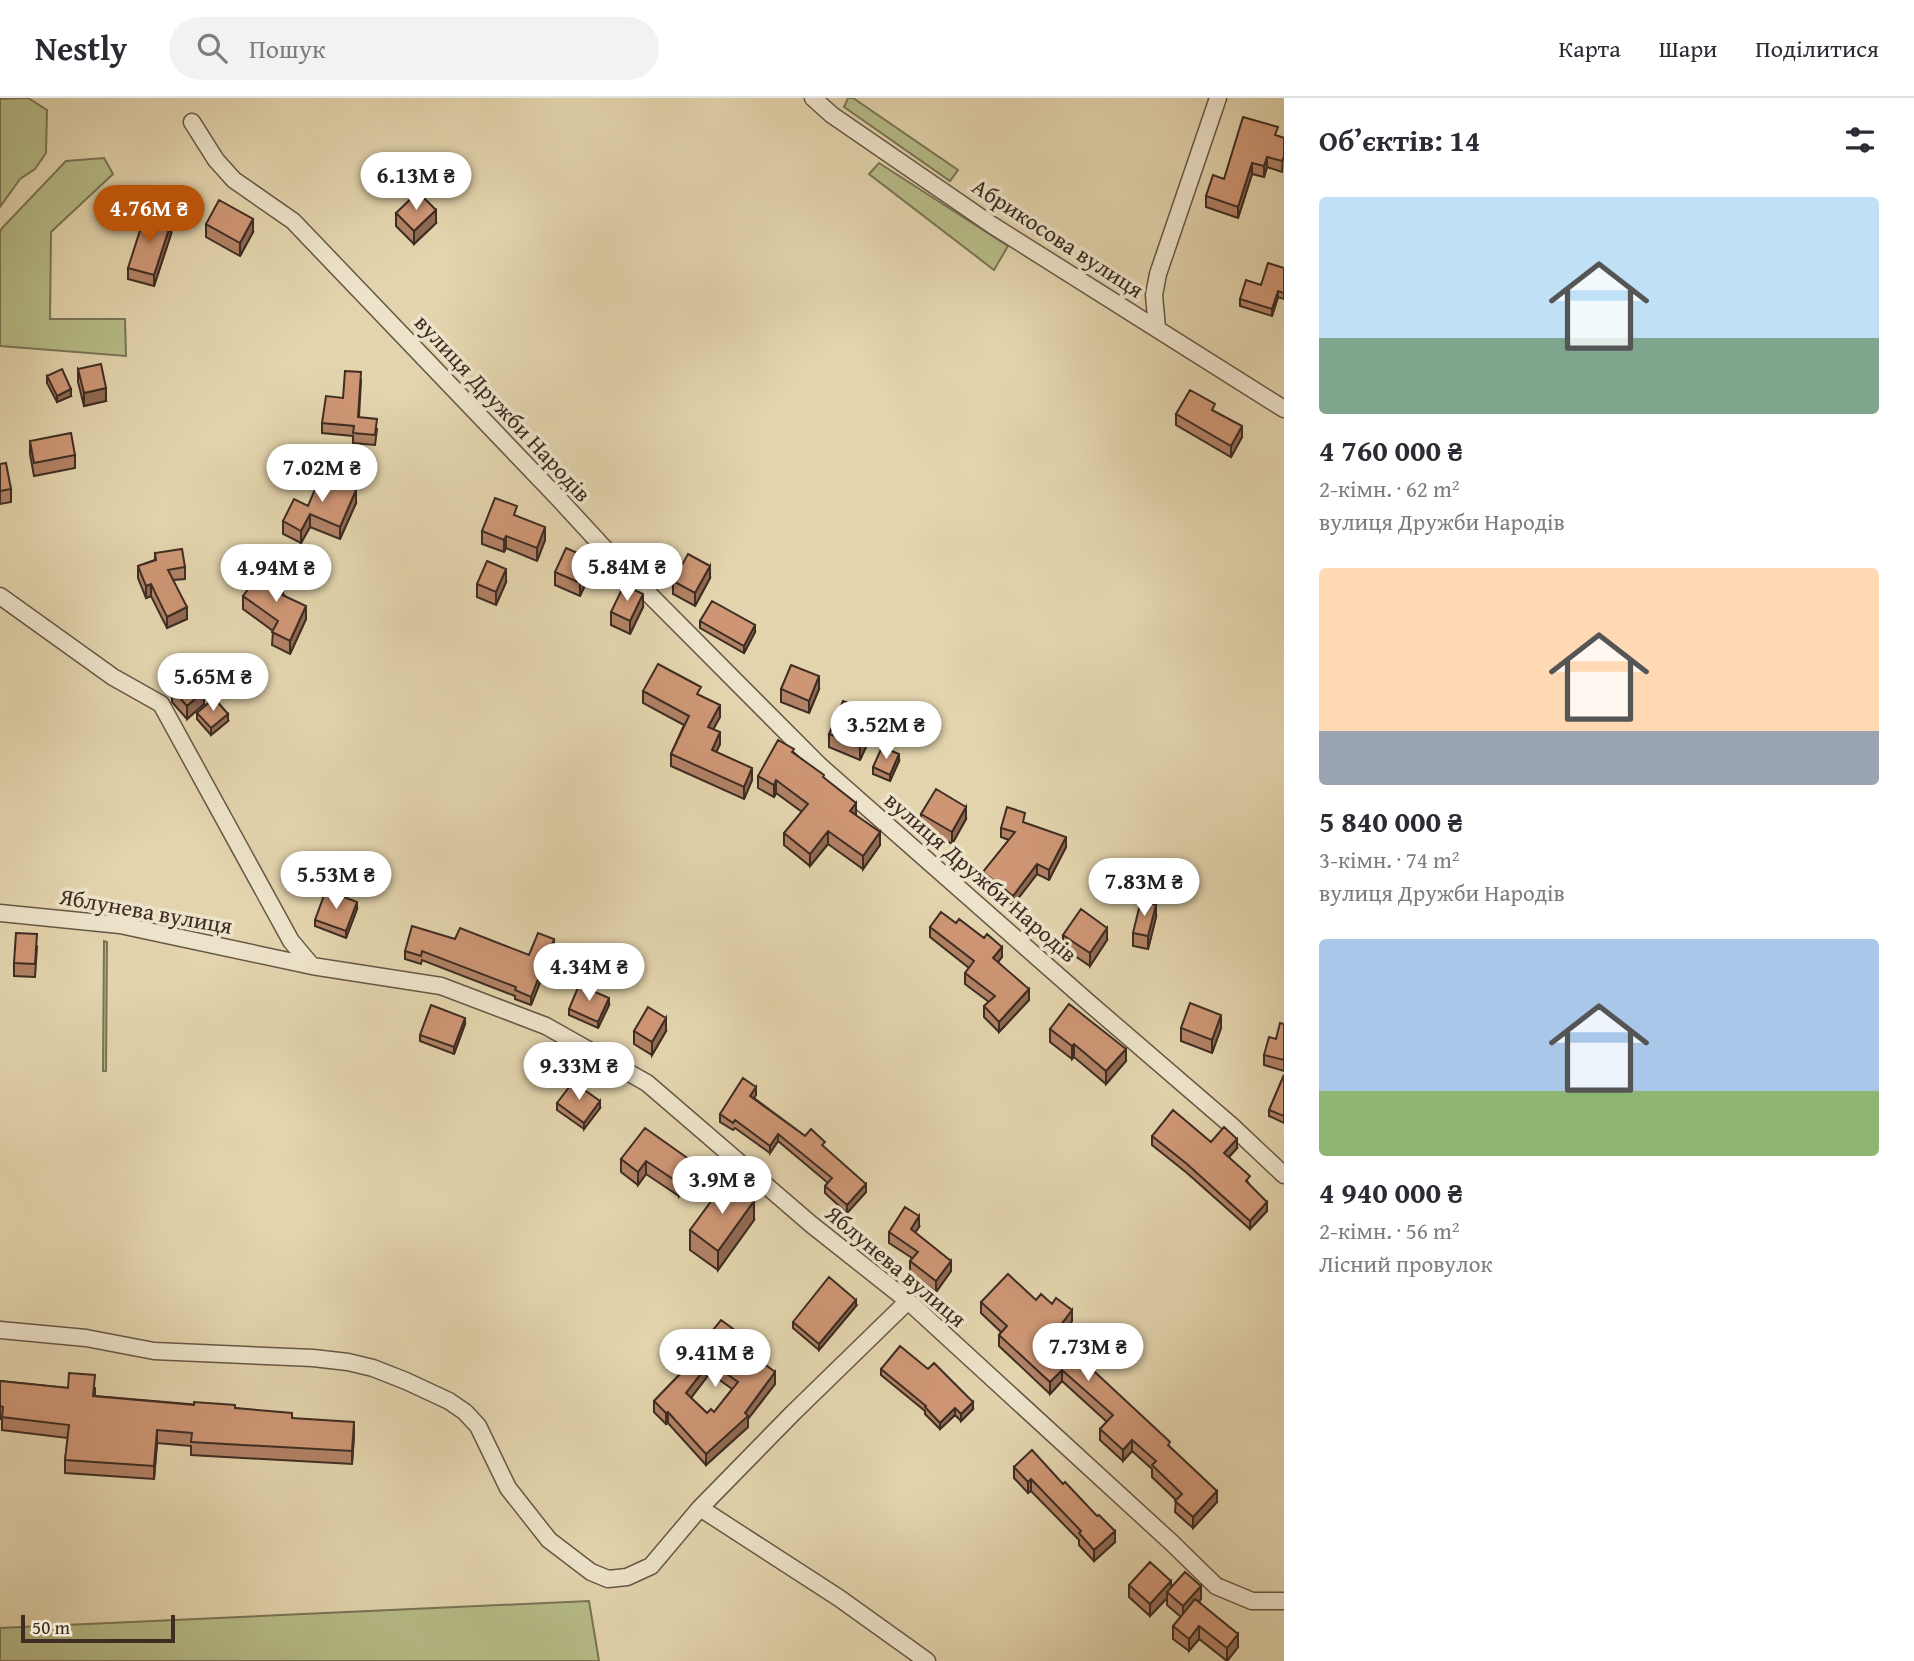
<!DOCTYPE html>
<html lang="uk">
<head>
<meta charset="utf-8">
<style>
  :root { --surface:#fff; --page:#f2f2f3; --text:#2b2b33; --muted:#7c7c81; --line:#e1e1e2; --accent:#b45309 }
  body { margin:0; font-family:"Gentium Book Plus",serif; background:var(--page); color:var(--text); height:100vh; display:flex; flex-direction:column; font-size:26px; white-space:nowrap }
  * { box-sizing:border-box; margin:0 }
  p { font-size:23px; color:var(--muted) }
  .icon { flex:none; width:38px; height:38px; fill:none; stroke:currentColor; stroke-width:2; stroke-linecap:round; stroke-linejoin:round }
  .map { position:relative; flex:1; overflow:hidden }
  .side { display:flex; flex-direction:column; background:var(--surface); width:630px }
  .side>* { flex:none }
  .scale { position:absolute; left:21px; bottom:18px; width:154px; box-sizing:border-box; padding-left:7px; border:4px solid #3e2d23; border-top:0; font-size:19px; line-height:24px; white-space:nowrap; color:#3e2d23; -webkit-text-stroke:5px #ede3ca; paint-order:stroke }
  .price { position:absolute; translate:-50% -60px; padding:0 16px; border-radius:24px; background:#fff; color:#222; font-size:23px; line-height:46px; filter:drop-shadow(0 2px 4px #0008) }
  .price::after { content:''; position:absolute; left:50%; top:42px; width:21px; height:16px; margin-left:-10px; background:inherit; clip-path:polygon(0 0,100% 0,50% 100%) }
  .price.active { background:var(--accent); color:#fff }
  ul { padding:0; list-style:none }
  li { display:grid; align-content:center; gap:14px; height:371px; padding:0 35px }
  li span { display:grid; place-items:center; height:217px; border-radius:7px; color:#555 }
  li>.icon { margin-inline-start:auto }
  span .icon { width:126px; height:126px; fill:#fffc; stroke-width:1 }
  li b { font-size:30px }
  h2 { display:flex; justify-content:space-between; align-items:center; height:84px; padding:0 35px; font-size:30px }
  header { display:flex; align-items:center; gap:42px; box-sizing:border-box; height:98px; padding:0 35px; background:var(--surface); border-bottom:2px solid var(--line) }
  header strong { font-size:33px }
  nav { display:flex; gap:38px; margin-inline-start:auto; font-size:24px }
  .search { width:490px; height:63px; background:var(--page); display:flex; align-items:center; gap:18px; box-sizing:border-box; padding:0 24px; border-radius:38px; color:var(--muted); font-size:26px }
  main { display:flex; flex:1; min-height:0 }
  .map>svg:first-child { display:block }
</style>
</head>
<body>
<header>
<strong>Nestly</strong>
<div class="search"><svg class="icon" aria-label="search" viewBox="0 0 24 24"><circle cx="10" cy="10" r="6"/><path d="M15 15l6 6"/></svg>Пошук</div>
<nav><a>Карта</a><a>Шари</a><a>Поділитися</a></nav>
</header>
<main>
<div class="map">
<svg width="1284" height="1563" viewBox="0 0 1284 1563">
  <rect width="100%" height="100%" fill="#e3d4ad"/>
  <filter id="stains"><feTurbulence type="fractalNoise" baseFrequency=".00286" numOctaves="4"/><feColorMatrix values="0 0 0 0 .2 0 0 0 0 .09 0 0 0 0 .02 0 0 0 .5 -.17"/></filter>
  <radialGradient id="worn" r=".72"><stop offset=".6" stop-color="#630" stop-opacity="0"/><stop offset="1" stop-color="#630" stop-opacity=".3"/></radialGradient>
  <path fill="#b6bc88" stroke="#7a7456" stroke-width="2" d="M28,0L47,12L46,55L35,71L20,81L0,109V1Z
    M848,0H853L958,72L950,83L844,9Z
    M104,60L113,76L51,134L50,221H125L126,258L0,248V134L2,130L66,63Z
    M879,65L1008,148L994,172L869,76Z
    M104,843L107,844L106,973H103Z
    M589,1503L599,1563H0V1530Z"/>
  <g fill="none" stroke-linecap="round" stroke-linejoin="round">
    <g stroke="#675746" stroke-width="19">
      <path id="minor" d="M813,0L832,17L992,127L1284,311
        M192,24L216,62L234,82L293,123L559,401L617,464L819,667L1088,904L1232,1028L1284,1077
        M1157,230L1154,197L1158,176L1218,0
        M0,498L113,579L161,606L291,843L312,868
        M0,815L120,827L312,868L441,888L546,928L647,985L812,1127L908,1203L1172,1445L1216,1488L1252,1503H1284
        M0,1232L86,1240L154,1253L313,1260L348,1264L373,1270L406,1283L449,1303L465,1314L478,1328L508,1390L549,1442L591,1474L608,1481L627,1479L651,1468L700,1410L793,1315L908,1203
        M700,1410L839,1500L927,1563"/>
    </g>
    <use href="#minor" stroke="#ede3ca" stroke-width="16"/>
  </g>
  <path fill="#b18165" stroke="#3e2d23" stroke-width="2" fill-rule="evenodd" d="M1278,38L1284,40L1282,74L1267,69L1264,79L1252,76L1238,120L1206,109V98L1224,81Z
    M396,115L436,125L414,146L396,128Z
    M206,126L253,134L240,158L206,139Z
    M171,136L154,188L128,181V170Z
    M1284,170V201L1278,199L1272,218L1240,208V201Z
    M78,271L106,303L84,308L78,284Z
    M47,278L71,298L57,304L47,285Z
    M361,283L359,319L377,331L375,347L353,345V338L322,335V325L343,300Z
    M1215,314L1242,339L1231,359L1176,327V316Z
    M30,343L75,357V370L34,378L30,356Z
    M0,366L11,391V404L0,406Z
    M356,405L340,441L310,429L301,445L283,436V423L308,408Z
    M517,418L545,442L537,463L506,450L504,454L482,446V433Z
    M155,455L185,469V481L173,482L187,521L167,530L151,498L146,500L138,480V468L155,462Z
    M555,474H591L580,498L555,487Z
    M710,480L695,508L673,496V483Z
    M506,484L496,507L477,499V486Z
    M283,496L306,521L290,556L272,547L273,533L243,511V498Z
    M643,509L630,536L611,527V514Z
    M700,523L755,534L744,555L700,530Z
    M172,591L204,606L187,621L172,604Z
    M781,591H819L809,615L781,604Z
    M643,593L701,598L720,619L713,631L720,646L716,654L752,682L744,701L671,668V656L684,627L643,605Z
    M197,615L228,623L211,637L197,621Z
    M875,629L860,662L829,649V636Z
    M794,655L824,680L880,747L863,771L828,746L810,768L784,747V735L802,714L776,695L774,699L758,690V678Z
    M899,663L890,683L873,676V669Z
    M921,716L966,721L952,746L921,729Z
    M1025,725L1066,749L1049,782L1037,776L1013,807L983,784V774L1009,742L1001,739V730Z
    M357,811L346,840L315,828V822Z
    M1156,819L1148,851L1133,848V835Z
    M956,825L984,840L1002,859L998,864L1029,902L999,934L984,919V908L989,904L965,886V875L969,870L930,839V829Z
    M1063,837L1107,842L1090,868L1063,850Z
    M455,841L529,857L554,850L531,907L515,901V898L422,862L421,866L405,861V853Z
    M37,849L35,879L14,878V865Z
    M609,907L598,930L569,917V911Z
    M465,926L454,956L420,943V937Z
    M1284,926V973L1264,967V957L1276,941Z
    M1181,930H1221L1212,955L1181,943Z
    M1050,931L1126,963L1106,986L1074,959L1072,961L1050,944Z
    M634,933H666L652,957L634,946Z
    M1284,977V1025L1269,1018V1012Z
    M756,997L754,1000L805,1038L825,1050L866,1094L847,1115L825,1095V1088L828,1085L778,1043L770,1055L735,1030L733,1032L720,1024V1016Z
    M557,1005L600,1010L584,1031L557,1012Z
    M1152,1038L1211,1044L1237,1050L1229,1059L1250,1087L1267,1113L1250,1131L1187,1075L1152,1047Z
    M621,1061L693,1064V1077L679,1098L646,1076L638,1087L621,1074Z
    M754,1122L718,1172L690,1152V1132Z
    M919,1129L915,1134L951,1173L936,1194L910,1174V1163L912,1160L889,1145V1134Z
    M1036,1202L1052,1206L1072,1223L1059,1241L1170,1349L1217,1404L1193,1430L1175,1414L1176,1402L1152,1379V1371L1132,1353L1123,1363L1100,1342V1331L1107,1324L1062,1283L1050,1296L999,1248V1237L1001,1234L981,1215V1204Z
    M856,1208L819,1252L793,1230V1224Z
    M735,1244L775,1286L748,1321V1329L706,1367L668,1325L666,1326L654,1314V1303L684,1272V1268ZM710,1275L732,1291L714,1314L707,1315L691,1300Z
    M881,1271L973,1311L961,1323L955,1317L940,1331L925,1316V1313L881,1277Z
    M0,1283L68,1290H95V1298L235,1310L292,1320L354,1337L352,1366L191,1357V1348L157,1345L154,1381L65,1375V1362L68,1340L2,1332V1321H0Z
    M1014,1369L1115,1444L1094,1463L1079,1447V1442L1031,1393L1028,1395L1014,1380Z
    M1129,1487L1171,1490L1201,1501L1199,1504L1238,1549L1227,1563L1199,1541L1189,1553L1173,1541V1528L1181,1519L1167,1507V1500L1150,1518L1129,1499Z"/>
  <path fill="#906952" stroke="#3e2d23" stroke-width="2" d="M1267,59V69L1264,79V68Z
    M1252,65V76L1238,120V109Z
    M436,112V125L414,146V133Z
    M253,121V134L240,158V145Z
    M171,125V136L154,188V177Z
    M1278,193V199L1272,218V211Z
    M106,290V303L84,308V295Z
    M71,291V298L57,304V298Z
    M1242,328V339L1231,359V348Z
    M356,392V405L340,441V429Z
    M310,416V429L301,445V433Z
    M545,429V442L537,463V450Z
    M506,438V450L504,454V442Z
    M591,461V474L580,498V485Z
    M710,468V480L695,508V495Z
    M506,471V484L496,507V494Z
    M283,483V496L276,507V494Z
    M151,486V498L146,500V488Z
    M643,496V509L630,536V523Z
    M306,508V521L290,556V543Z
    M187,509V521L167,530V519Z
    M755,527V534L744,555V548Z
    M819,578V591L809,615V603Z
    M204,593V606L187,621V608Z
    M720,607V619L708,641V629Z
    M228,616V623L211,637V630Z
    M875,616V629L860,662V649Z
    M720,634V646L712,664V652Z
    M899,656V663L890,683V677Z
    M752,670V682L744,701V689Z
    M776,682V695L774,699V687Z
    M856,705V717L850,713Z
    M966,709V721L952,746V734Z
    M828,733V746L810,768V756Z
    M880,734V747L863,771V758Z
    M1066,739V749L1049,782V772Z
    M1037,766V776L1013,807V798Z
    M357,804V811L346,840V833Z
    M1156,807V819L1148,851V838Z
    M1107,830V842L1090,868V855Z
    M554,841V850L531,907V899Z
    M1002,849V859L993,870V860Z
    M1029,891V902L999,934V924Z
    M609,900V907L598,930V924Z
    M1221,917V930L1212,955V942Z
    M465,920V926L454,956V949Z
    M666,920V933L652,957V944Z
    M1074,946V959L1072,961V948Z
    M1126,951V963L1106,986V973Z
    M756,989V997L750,1005V998Z
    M600,1003V1010L584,1031V1025Z
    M778,1036V1043L770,1055V1048Z
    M1237,1041V1050L1224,1064V1055Z
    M646,1063V1076L638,1087V1074Z
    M693,1064V1077L679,1098V1085Z
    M866,1086V1094L847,1115V1107Z
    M754,1103V1122L718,1172V1153Z
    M1267,1104V1113L1250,1131V1123Z
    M919,1118V1129L911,1141V1131Z
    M951,1163V1173L936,1194V1183Z
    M856,1202V1208L819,1252V1246Z
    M1072,1212V1223L1054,1247V1236Z
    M736,1233V1244L730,1251V1240Z
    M710,1264V1275L686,1306V1295Z
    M1062,1272V1283L1050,1296V1284Z
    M775,1274V1286L748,1321V1329L706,1367V1356L745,1315Z
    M973,1304V1311L961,1323V1316Z
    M955,1310V1317L940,1331V1325Z
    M668,1314V1325L666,1326V1315Z
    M354,1324V1337L352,1366V1353Z
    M157,1332V1345L154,1381V1368Z
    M1132,1342V1353L1123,1363V1352Z
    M1031,1381V1393L1028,1395V1384Z
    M1217,1393V1404L1193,1430V1419Z
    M1115,1433V1444L1094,1463V1452Z
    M1171,1483V1496L1167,1494V1500L1150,1518V1506Z
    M1201,1488V1501L1183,1521V1508Z
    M1199,1528V1541L1189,1553V1541Z
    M1238,1536V1549L1227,1563V1550Z"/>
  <path fill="#ce9675" stroke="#3e2d23" stroke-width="2" fill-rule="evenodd" d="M1243,19L1278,29L1275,37L1284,40V58L1282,63L1267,59L1264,68L1252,65L1238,109L1206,98L1213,77L1224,81Z
    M418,94L436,112L414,133L396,115Z
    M219,102L253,121L240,145L206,126Z
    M145,117L171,125L154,177L128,170Z
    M1268,165L1284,170V195L1278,193L1272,211L1240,201L1246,182L1261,187Z
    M101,266L106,290L84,295L78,271Z
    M62,271L71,291L57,298L47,278Z
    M345,273L361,274L358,319L377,321L375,337L353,335L354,328L322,325L326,298L343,300Z
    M1190,292L1215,306L1212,312L1242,328L1231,348L1176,316Z
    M71,335L75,357L34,365L30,343Z
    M6,365L11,391L0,393V366Z
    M321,377L356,392L340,429L310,416L301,433L283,423L294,401L308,408Z
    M495,400L517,408L514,417L545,429L537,450L506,438L504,442L482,433Z
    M566,450L591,461L580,485L555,474Z
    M182,451L185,469L168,472L187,509L167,519L151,486L146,488L138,468L156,462L155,455Z
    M688,456L710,468L695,495L673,483Z
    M487,463L506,471L496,494L477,486Z
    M264,470L283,483L276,494L306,508L290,543L272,534L278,523L243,498Z
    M624,487L643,496L630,523L611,514Z
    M712,503L755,527L744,548L700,523Z
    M658,566L701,589L697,596L720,607L708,629L720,634L712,652L752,670L744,689L671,656L689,618L643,593Z
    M791,567L819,578L809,603L781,591Z
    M189,576L204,593L187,608L172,591Z
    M214,600L228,616L211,630L197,615Z
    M843,603L875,616L860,649L829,636Z
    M778,642L794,651L792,654L824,677L823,679L856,705L850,713L880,734L863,758L828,733L810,756L784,735L808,706L776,682L774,687L758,678Z
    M882,649L899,656L890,677L873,669Z
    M936,691L966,709L952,734L921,716Z
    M1007,709L1025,715L1023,724L1066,739L1049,772L1037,766L1013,798L983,774L1015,734L1001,730Z
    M326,792L357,804L346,833L315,822Z
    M1141,802L1156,807L1148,838L1133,835Z
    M1081,811L1107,830L1090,855L1063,837Z
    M941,814L956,825L959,821L984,840L987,836L1002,849L993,860L1029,891L999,924L984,908L995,898L965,875L974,863L930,829Z
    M412,828L455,841L460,830L529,857L538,835L554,841L531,899L515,892L516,889L422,853L421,858L405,853Z
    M16,835L37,836L35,866L14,865Z
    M579,887L609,900L598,924L569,911Z
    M1190,905L1221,917L1212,942L1181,930Z
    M1069,906L1126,951L1106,973L1074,946L1072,948L1050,931Z
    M431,907L465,920L454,949L420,937Z
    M648,909L666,920L652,944L634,933Z
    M1280,925L1284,926V962L1264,957L1269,939L1276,941Z
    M1284,977V1018L1269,1012Z
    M743,980L756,989L750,998L805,1038L811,1031L825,1044L822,1047L866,1086L847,1107L825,1088L832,1080L778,1036L770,1048L735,1022L733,1025L720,1016Z
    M573,984L600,1003L584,1025L557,1005Z
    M1173,1012L1211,1044L1224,1029L1237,1041L1224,1055L1250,1078L1246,1083L1267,1104L1250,1123L1187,1066L1152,1038Z
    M645,1030L693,1064L679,1085L646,1063L638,1074L621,1061Z
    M726,1083L754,1103L718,1153L690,1132Z
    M905,1109L919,1118L911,1131L951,1163L936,1183L910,1163L918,1154L889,1134Z
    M1008,1176L1036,1202L1041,1196L1052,1206L1056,1200L1072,1212L1054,1236L1170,1344L1168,1347L1217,1393L1193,1419L1175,1403L1182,1396L1152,1367L1156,1363L1132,1342L1123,1352L1100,1331L1113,1317L1062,1272L1050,1284L999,1237L1007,1228L981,1204Z
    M829,1179L856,1202L819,1246L793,1224Z
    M721,1222L736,1233L730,1240L775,1274L745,1315L748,1318L706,1356L668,1314L666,1315L654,1303L686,1270L684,1268ZM710,1264L738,1284L714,1314L711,1311L707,1315L686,1295Z
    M900,1248L928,1271L934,1265L973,1304L961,1316L955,1310L940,1325L925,1309L926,1308L881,1271Z
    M69,1275L95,1277L93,1298L194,1307V1304L235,1307V1310L292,1315V1320L354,1324L352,1353L191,1344L192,1335L157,1332L154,1368L65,1362L69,1327L2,1319L3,1309L0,1308V1283L68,1290Z
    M1032,1352L1063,1386L1065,1384L1097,1418L1099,1417L1115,1433L1094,1452L1079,1435L1081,1433L1031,1381L1028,1384L1014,1369Z
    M1150,1464L1171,1483L1150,1506L1129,1487Z
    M1185,1474L1201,1488L1183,1508L1167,1494Z
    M1195,1501L1238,1536L1227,1550L1199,1528L1189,1541L1173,1528Z"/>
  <g text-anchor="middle" stroke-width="7" stroke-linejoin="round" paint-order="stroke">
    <g font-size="23" fill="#3e2d23" stroke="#ede3ca">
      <text transform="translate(1058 140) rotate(33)" y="8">Абрикосова вулиця</text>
      <text transform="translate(503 310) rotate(47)" y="8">вулиця Дружби Народів</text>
      <text transform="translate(981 779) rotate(41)" y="8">вулиця Дружби Народів</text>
      <text transform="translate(146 813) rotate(10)" y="8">Яблунева вулиця</text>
      <text transform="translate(896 1168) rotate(40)" y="8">Яблунева вулиця</text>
    </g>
  </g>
  <rect width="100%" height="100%" filter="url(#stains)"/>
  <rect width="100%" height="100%" fill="url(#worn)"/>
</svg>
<div class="scale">50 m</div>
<b class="price" style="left:416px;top:114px">6.13M ₴</b>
<b class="price active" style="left:149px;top:147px">4.76M ₴</b>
<b class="price" style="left:322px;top:406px">7.02M ₴</b>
<b class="price" style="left:627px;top:505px">5.84M ₴</b>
<b class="price" style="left:276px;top:506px">4.94M ₴</b>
<b class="price" style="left:213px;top:615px">5.65M ₴</b>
<b class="price" style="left:886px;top:663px">3.52M ₴</b>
<b class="price" style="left:336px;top:813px">5.53M ₴</b>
<b class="price" style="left:1144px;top:820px">7.83M ₴</b>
<b class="price" style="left:589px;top:905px">4.34M ₴</b>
<b class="price" style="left:579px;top:1004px">9.33M ₴</b>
<b class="price" style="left:722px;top:1118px">3.9M ₴</b>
<b class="price" style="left:1088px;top:1285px">7.73M ₴</b>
<b class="price" style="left:715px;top:1291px">9.41M ₴</b>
</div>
<section class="side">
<h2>Об’єктів: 14<svg class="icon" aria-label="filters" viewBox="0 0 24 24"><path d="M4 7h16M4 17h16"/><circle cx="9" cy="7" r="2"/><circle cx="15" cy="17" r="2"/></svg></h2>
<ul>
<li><span style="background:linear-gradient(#bfe0f5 65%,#7fa58c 0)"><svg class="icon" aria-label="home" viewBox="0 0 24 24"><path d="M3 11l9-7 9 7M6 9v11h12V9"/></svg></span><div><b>4 760 000 ₴</b><p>2-кімн. · 62 m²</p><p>вулиця Дружби Народів</p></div></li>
<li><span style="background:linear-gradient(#ffd9b3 75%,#9aa5b1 0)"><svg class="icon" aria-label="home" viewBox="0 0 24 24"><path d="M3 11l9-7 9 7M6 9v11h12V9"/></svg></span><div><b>5 840 000 ₴</b><p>3-кімн. · 74 m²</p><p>вулиця Дружби Народів</p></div></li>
<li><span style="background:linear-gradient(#a9c7e8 70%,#8fb573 0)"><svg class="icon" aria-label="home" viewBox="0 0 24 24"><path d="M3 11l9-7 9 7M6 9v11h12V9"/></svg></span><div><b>4 940 000 ₴</b><p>2-кімн. · 56 m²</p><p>Лісний провулок</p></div></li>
</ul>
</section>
</main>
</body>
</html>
